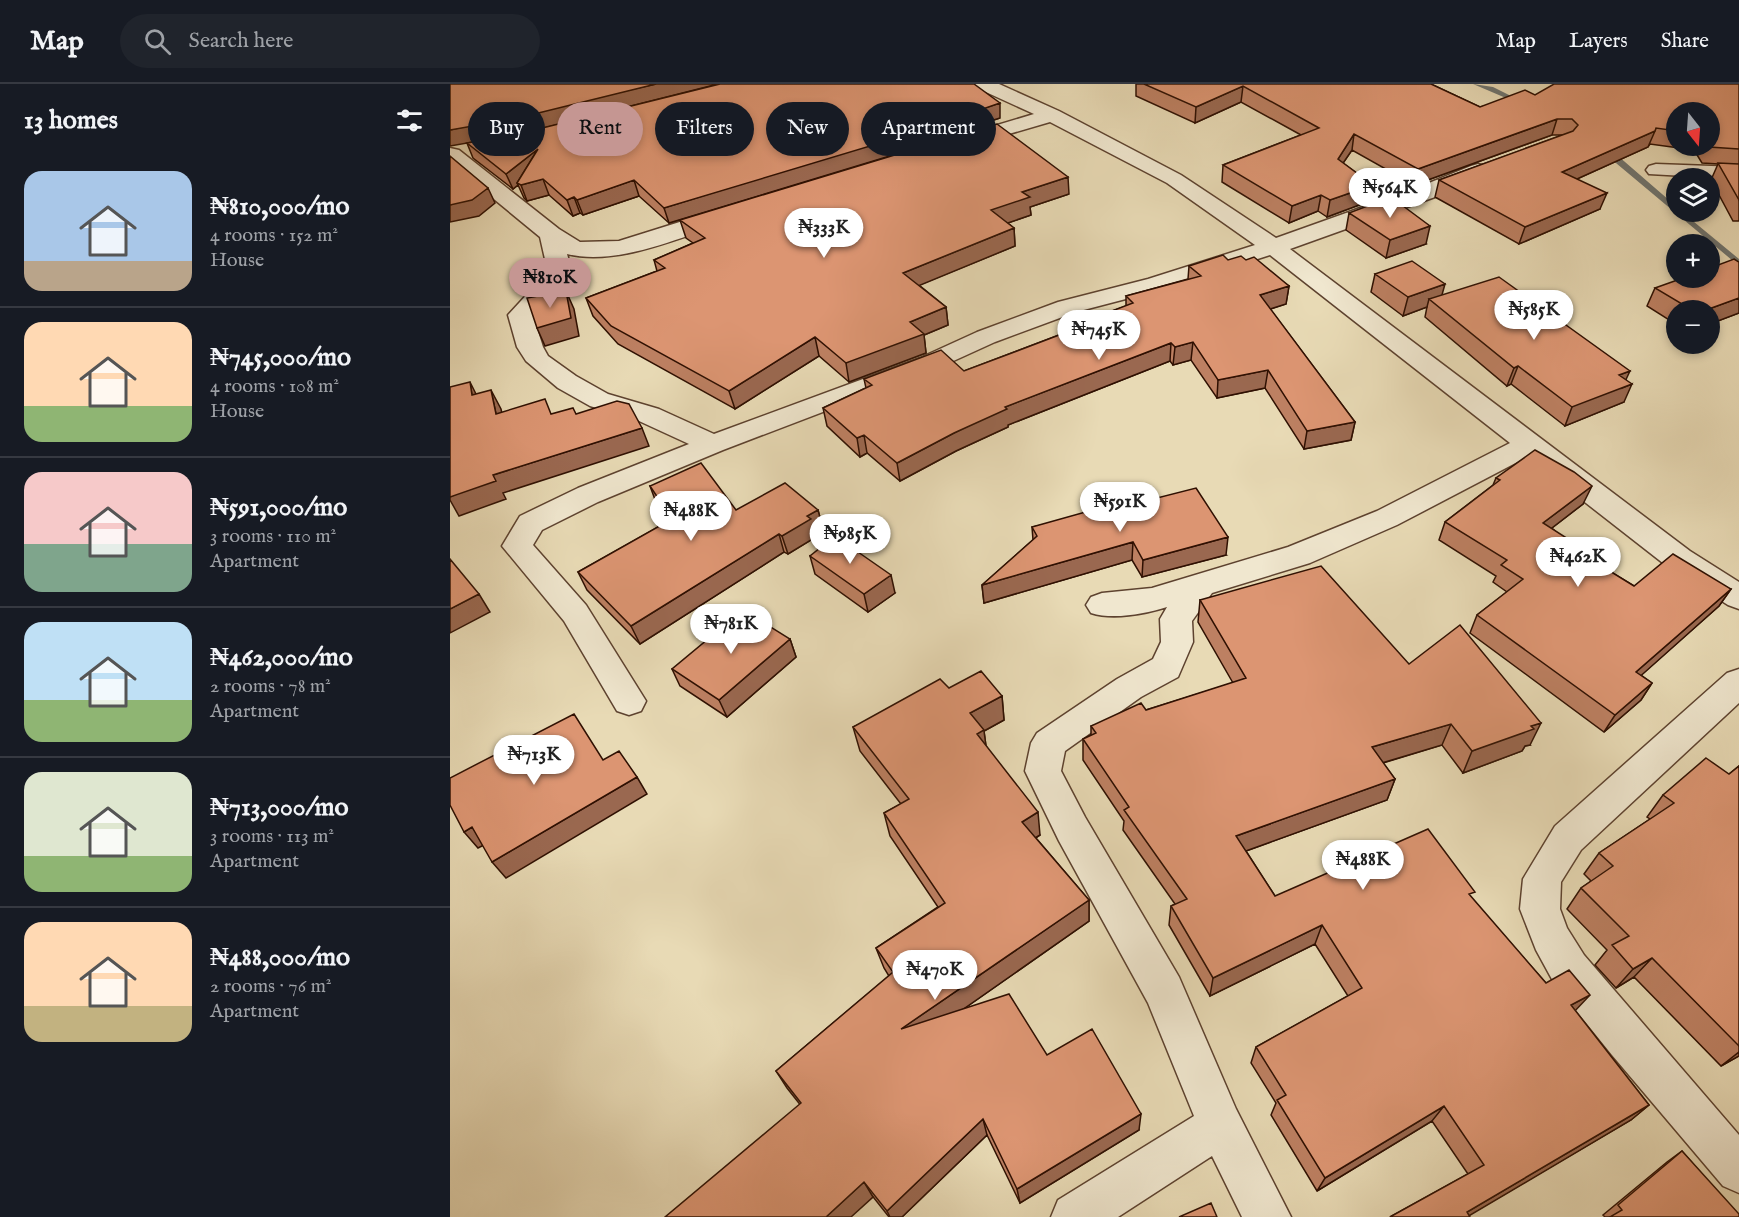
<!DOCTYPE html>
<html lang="en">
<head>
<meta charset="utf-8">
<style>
  :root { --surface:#171b24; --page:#20242c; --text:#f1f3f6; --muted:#9ea1a6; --line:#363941; --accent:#c59692 }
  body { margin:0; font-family:"IM FELL English",serif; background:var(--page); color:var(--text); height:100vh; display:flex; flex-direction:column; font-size:22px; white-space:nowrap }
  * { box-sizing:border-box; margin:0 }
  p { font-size:20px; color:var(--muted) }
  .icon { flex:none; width:33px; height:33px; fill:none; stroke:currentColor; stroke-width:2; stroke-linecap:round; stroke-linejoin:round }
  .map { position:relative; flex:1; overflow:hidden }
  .drawer { display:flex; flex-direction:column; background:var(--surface); width:450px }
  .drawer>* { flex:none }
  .guide { position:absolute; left:18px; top:18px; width:570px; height:54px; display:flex; gap:12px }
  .needle { width:39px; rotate:163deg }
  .buttons { position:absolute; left:1216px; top:18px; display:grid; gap:12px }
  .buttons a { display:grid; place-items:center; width:54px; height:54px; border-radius:50%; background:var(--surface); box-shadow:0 3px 9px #0003; font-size:30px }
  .price { position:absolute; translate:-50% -51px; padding:0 14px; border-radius:21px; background:#fff; color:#222; font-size:20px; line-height:39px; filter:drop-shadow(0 2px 3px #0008) }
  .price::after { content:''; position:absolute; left:50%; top:36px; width:18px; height:14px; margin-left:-9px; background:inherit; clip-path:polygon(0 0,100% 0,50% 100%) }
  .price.selected { background:var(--accent); color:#111 }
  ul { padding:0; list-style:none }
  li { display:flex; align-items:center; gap:18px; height:150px; padding:0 24px }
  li+li { border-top:2px solid var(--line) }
  li span { display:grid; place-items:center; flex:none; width:168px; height:120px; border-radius:18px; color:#555 }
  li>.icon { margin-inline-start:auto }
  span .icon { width:72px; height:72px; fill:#fffc; stroke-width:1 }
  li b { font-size:26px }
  h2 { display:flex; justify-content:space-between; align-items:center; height:72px; padding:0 24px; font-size:26px }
  .chip { padding:0 21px; border-radius:27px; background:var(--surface); box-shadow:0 3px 9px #0003; font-size:21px; line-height:54px }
  .chip.selected { background:var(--accent); color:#111 }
  header { display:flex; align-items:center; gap:36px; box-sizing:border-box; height:84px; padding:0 30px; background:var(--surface); border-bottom:2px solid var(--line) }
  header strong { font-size:28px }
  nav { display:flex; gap:33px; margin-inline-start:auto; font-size:21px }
  .search { width:420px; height:54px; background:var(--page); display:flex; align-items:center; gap:15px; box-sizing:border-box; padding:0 21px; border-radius:33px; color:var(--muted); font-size:22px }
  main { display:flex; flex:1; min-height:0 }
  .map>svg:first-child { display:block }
</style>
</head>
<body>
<header>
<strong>Map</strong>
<div class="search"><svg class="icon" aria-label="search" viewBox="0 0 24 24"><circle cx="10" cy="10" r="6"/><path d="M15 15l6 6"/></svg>Search here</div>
<nav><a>Map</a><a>Layers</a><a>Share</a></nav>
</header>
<main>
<section class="drawer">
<h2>13 homes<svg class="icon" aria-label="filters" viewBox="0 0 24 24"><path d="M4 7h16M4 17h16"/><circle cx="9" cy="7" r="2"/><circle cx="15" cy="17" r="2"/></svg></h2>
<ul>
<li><span style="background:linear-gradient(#a9c7e8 75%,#b9a48a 0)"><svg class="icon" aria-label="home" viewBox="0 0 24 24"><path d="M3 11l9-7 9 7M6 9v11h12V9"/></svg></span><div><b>₦810,000/mo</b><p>4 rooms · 152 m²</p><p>House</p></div></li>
<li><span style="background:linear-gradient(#ffd9b3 70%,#8fb573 0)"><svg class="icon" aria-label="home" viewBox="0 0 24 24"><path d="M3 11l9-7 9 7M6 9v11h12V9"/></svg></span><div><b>₦745,000/mo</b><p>4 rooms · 108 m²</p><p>House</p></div></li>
<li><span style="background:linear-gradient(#f6c9c9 60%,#7fa58c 0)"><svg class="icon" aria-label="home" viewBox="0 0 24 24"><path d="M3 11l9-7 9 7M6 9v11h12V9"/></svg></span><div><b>₦591,000/mo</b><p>3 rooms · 110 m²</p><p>Apartment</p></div></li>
<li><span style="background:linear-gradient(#bfe0f5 65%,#8fb573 0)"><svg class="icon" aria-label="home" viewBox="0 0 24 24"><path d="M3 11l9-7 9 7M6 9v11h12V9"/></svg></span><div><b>₦462,000/mo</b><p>2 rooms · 78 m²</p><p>Apartment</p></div></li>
<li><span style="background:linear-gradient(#dfe7d0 70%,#8fb573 0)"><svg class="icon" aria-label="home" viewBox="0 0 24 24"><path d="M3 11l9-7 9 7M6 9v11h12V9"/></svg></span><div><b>₦713,000/mo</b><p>3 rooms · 113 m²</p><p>Apartment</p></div></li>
<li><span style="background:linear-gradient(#ffd9b3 70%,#c2b280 0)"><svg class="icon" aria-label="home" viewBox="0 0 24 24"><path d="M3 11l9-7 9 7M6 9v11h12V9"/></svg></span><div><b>₦488,000/mo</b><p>2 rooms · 76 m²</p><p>Apartment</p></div></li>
</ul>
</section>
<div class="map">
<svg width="1289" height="1133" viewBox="0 0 1289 1133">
  <rect width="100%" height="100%" fill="#e8dab5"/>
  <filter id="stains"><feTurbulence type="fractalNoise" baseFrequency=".00333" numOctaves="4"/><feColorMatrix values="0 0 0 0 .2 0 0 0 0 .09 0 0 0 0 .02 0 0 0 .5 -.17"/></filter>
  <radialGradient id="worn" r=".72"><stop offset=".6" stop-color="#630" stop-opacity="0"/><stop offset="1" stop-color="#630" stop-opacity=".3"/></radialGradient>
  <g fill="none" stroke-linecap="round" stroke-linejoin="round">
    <path fill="#707570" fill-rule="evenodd" d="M1023,0L1043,3L1075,19L1070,20Z
      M1154,65H1160L1227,123V128H1232L1289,175V182L1154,69Z"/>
    <g stroke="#5d422f" stroke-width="3">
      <path id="minor" d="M525,0H549L609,27L731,91L826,154L969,103L1021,82L1028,80L1035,82L1038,86L1035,90L985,113L840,165L1240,467L1289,498V525L1278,521L1218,483L1077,373L947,441L860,479L762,509L742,537L743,558L728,593L691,613L615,667L611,687L635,733L729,893L786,1025L841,1133H792L762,1072L668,1133H601L608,1116L744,1032L698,919L609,757L575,687L581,659L587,649L667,595L703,575L711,558L710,535L717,523C695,530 663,536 641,529L636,521L641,513L652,509L702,504L838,463L927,427L1060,359L820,171L714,205L626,228L545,258L488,284L273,366L148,418L92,446L83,461L136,521L196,617L191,627L179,631L167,627L114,537L52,462L70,432L128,404L239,360L189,337L140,322L108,304L76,277L67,263L58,231L93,193L97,184L90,153L0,79V64L9,66L109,145L130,158L169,157L268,126L276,124L284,126L287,131L284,136C235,151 169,183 117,170L121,184L115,196L83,232L93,263L98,272L126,292L158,310L209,325L264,350L470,274L527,248L608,218L698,195L805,161L717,99L600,38L518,62H504L501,58L504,54L584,30L527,4Z
        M1206,80L1289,83V95L1199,90L1196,86L1199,82Z
        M1289,585V619L1131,766L1111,798L1110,825L1117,844L1134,871L1289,1051V1109L1273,1102L1162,971L1104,899L1086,866L1070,825L1073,795L1105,742L1277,589Z"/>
    </g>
    <use href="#minor" fill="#f0e7cf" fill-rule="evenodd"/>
  </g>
  <path fill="#bd8062" stroke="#2f1002" stroke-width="1.5" fill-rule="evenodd" d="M686,0H981L1030,23L1085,11L1289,0V137H1283L1261,96L1268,80L1252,79L1244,66L1200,60L1198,63L1127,95L1150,125L1069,160L985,113L989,96L1113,51H1102L964,101L902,66L893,79L923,101L920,117L877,133L868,127L839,139L772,98L773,81L851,51L791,18L745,39L686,12ZM1227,28H1260V62H1227Z
    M550,34L531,40L532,44L219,139L189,112L133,131L130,129L123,132L99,111L77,117L74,114L68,101L63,105L23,74L17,59L68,50Z
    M619,110L580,123L581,131L558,139L564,144L565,162L469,201L496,223L498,241L474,251L476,269L399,298L369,272L285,325L168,260L143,232L136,214L207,187L204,176L243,159L236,154L230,136Z
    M899,129L976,160L936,174L896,146Z
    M778,176H796L839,202L836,220L820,225L905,338L901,356L854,365L815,304L767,314L741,276L723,281L720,277L558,341V343L506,367L450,397L417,369L410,373L377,342L373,324L416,304L414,295L514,287L630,243V239L676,222V212L738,195L739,182Z
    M925,190L992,211L1176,295L1174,318L1115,342L1061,300L1057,302L975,233L977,223L953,232L921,208Z
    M1205,204L1289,229L1260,240V226H1227V241L1197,222Z
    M1046,394L1133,420L1102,444L1126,467L1184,502L1281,505L1269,522L1191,591L1202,599L1191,616L1154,648L1020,549L1027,531L1057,508L1043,498L1046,492L989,456L995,438L1043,401Z
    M200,402L286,426H368L373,445L365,449L366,453L338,470L334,468L190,560L137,506L128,488L219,437L207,421Z
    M660,426L776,471L692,493L682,476L534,519L532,501L583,456L582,443Z
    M360,472L445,509L418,528L365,490Z
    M750,516L959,580L1080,661L1075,662L1072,667L1013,689L992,661L933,679L945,695L937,716L796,767L825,812L1021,814L1096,899L1125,927L1199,1021L1181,1036L1019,1131L940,1133L1018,1090L982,1037L867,1107L821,1031L826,1019L801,979L806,963L898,912L865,860L760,912L719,841L721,822L725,820L673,746L674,737L633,676V655L641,651V642L696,626L783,599L748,538Z
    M340,555L346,573L277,633L230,602L222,585Z
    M499,604L552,612L554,636L534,647L536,662L590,751L586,754L639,816V837L515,924L597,971L689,1046L570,1119L537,1051L452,1133H439L337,1004L326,987L439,892L434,884L426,864L488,823L440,752L434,729L451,720L410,667L403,643Z
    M1289,682V972L1271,982L1184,893L1166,904L1145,881L1157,866L1117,825L1131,804L1141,797L1134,790L1149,769L1200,735L1197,733L1213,711L1279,690Z
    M1232,1067L1289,1133H1155L1153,1131L1217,1078Z"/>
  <path fill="#9a6850" stroke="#2f1002" stroke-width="1.5" d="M206,0H268L74,49L0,62V46Z
    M793,2L791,18L745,39L746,23Z
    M550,19V34L531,40L532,44L219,139L214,124Z
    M1107,35L1102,51L964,101L968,85Z
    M1205,47L1198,63L1107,104L1112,88Z
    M904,50L902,66L885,91L888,75Z
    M88,65L67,99L68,101L63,105L56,90Z
    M618,93L619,110L580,123L581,131L543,144L541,126L572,108Z
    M93,95L99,111L77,117L71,101Z
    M184,96L189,112L133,131L127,116Z
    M923,101L920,117L877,133L880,116Z
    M38,104L45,119L29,132L0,138V121Z
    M1157,109L1150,125L1069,160L1075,143Z
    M871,111L868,127L839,139L842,122Z
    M124,113L130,129L123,132L117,116Z
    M980,142L976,160L936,174L940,156Z
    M564,144L565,162L456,207L453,189Z
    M995,200L990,218L979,215L977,223L953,232L958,213Z
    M839,202L836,220L808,229L810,211Z
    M116,207L124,225L129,252L95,262L87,244Z
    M1289,214V229L1260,240V226H1256Z
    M496,223L498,241L474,251L476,269L399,298L396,279L460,238Z
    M365,253L369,272L285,325L279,307Z
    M743,258L741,276L723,281L725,263Z
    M721,259L720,277L558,341V343L506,367L450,397L447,379L504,349L555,323Z
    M1068,282L1061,300L1057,302L1064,284Z
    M818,286L815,304L767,314L768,296Z
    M1180,287L1172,304L1182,300L1174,318L1115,342L1122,323L1169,291Z
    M20,298L29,316L22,311Z
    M41,306L51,325L56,348L46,330Z
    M905,338L901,356L854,365L857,347Z
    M192,344L199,362L53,409L56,415L9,432L0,416V413L43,391Z
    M414,351L417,369L410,373L407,354Z
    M1142,402L1133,420L1085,457L1093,439Z
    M368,426L373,445L365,449L366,453L338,470L332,452L357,432Z
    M329,450L334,468L190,560L181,542Z
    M778,453L776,471L692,493L693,476Z
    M683,458L682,476L534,519L532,501Z
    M441,491L445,509L418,528L414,510Z
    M1281,505L1269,522L1176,605L1186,588Z
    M29,510L40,528L0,549V525Z
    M340,555L346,573L277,633L269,616Z
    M1202,599L1191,616L1154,648L1165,631Z
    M552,612L554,636L534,647L537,670L531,674L520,629Z
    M1091,639L1080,661L1075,662L1072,667L1013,689L1022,667L1081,642Z
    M1001,640L992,661L915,684L922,663Z
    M187,693L197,710L56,794L42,778Z
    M945,695L937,716L782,772L786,752Z
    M588,728L590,751L575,760L572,738Z
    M22,743L36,760L28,764L14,748Z
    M639,816V837L458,964L451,945Z
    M872,841L865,860L760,912L763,894Z
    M1202,874L1184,893L1166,904L1183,885Z
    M1140,911L1124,928L1121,921Z
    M1289,968V972L1271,982Z
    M1199,1021L1181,1036L1017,1133V1128Z
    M994,1022L982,1037L867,1107L875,1094Z
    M691,1030L689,1046L570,1119L567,1105Z
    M533,1035L537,1051L452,1133H440L437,1127Z
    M414,1098L423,1113L401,1133H376Z"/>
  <path fill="#dc9572" stroke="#2f1002" stroke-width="1.5" d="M0,0H206L68,34L0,46Z
    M270,0H524L550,19L527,27L530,29L214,124L184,96L127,116L124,113L117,116L93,95L71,101L67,99L88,65L56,90L17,59L68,50Z
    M694,0H981L1030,23L1075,6L1085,11L1104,0H1289V65L1259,63L1258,62H1260V28H1227V47L1206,44L1205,47L1112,88L1157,109L1075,143L989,96L1123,47L1128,41L1122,35H1107L968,85L904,50L888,75L923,101L880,116L871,111L842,122L773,81L869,44L793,2L746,23Z
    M547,40L618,93L572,108L580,113L541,126L564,144L453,189L496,223L460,238L474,250L396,279L365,253L279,307L161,242L136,214L215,184L204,176L255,154L230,136Z
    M0,72L38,104L22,116L0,121Z
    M1268,79L1289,80V116Z
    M941,113L980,142L940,156L899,129Z
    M773,171L778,176L791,172L796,176L804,173L839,202L810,211L905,338L857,347L818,286L768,296L743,258L725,263L721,259L555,323L557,325L504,349L447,379L414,351L407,354L373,324L422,301L414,295L491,266L514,287L633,242L630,239L683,219L676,212L751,192L739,182Z
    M1284,175L1289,178V214L1256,226H1242L1205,204L1233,194H1260V184Z
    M962,177L995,200L958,213L925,190Z
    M1049,193L1180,287L1169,291L1182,300L1122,323L1068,282L1064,284L979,215Z
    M116,207L121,234L87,244L77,214Z
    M20,298L22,311L41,306L46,330L95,315L101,330L123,324L126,330L167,317L179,320L192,344L43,391L46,397L0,413V303Z
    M1085,366L1124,388L1142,402L1093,439L1129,462L1124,465L1184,502L1223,470L1281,505L1186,588L1202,599L1165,631L1027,531L1073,495L1051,481L1057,476L995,438L1050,396L1046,394Z
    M251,379L286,426L335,399L368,426L357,432L361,435L332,452L329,450L181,542L128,488L222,435L200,402Z
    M746,404L778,453L693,476L683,458L532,501L587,452L582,443L657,422L660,426Z
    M385,452L441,491L414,510L360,472Z
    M0,475L29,510L0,525Z
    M871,482L959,580L1010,541L1091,639L1081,642L1084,645L1022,667L1001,640L922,663L945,695L786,752L825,812L978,745L1025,808L1019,810L1096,899L1119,886L1140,911L1121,921L1199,1021L1017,1128L1020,1133H940L1034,1081L994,1022L875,1094L827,1016L836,1011L806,963L912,904L872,841L763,894L721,822L737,815L674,726L679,723L633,655L646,649L641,642L691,619L696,626L796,594L750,516Z
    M293,526L340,555L269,616L222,585Z
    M531,587L552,612L520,629L534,646L527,650L588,728L572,738L639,816L451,945L559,910L597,971L642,945L691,1030L567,1105L533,1035L437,1127L414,1098L376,1133H215L351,1019L326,987L443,888L426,864L495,819L434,729L459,715L403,643L490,595L499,604Z
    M124,630L153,676L169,667L187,693L42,778L22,743L14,748L0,721V694Z
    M1256,674L1279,690L1289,682V962L1202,874L1183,885L1162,861L1179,852L1131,804L1163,782L1149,769L1224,719L1213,711Z
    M1232,1067L1289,1130V1133H1160L1172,1126L1168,1121Z
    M761,1119L767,1133H729Z"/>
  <rect width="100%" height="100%" filter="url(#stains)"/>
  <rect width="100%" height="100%" fill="url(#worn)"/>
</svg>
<div class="buttons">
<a><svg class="needle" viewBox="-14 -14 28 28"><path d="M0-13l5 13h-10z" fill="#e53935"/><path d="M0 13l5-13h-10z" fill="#9ea1a6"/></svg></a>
<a><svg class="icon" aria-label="layers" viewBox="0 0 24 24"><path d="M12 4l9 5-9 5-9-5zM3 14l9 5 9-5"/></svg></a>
<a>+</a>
<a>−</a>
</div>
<b class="price" style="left:940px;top:135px">₦564K</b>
<b class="price" style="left:374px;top:175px">₦333K</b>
<b class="price selected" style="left:100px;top:225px">₦810K</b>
<b class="price" style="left:1084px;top:257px">₦585K</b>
<b class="price" style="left:649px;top:277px">₦745K</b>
<b class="price" style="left:670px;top:449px">₦591K</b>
<b class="price" style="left:241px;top:458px">₦488K</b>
<b class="price" style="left:400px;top:481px">₦985K</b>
<b class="price" style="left:1128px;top:504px">₦462K</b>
<b class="price" style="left:281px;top:571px">₦781K</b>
<b class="price" style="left:84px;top:702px">₦713K</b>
<b class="price" style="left:913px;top:807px">₦488K</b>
<b class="price" style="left:485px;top:917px">₦470K</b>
<div class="guide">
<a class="chip">Buy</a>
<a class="chip selected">Rent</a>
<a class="chip">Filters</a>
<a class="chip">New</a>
<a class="chip">Apartment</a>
</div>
</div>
</main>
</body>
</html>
